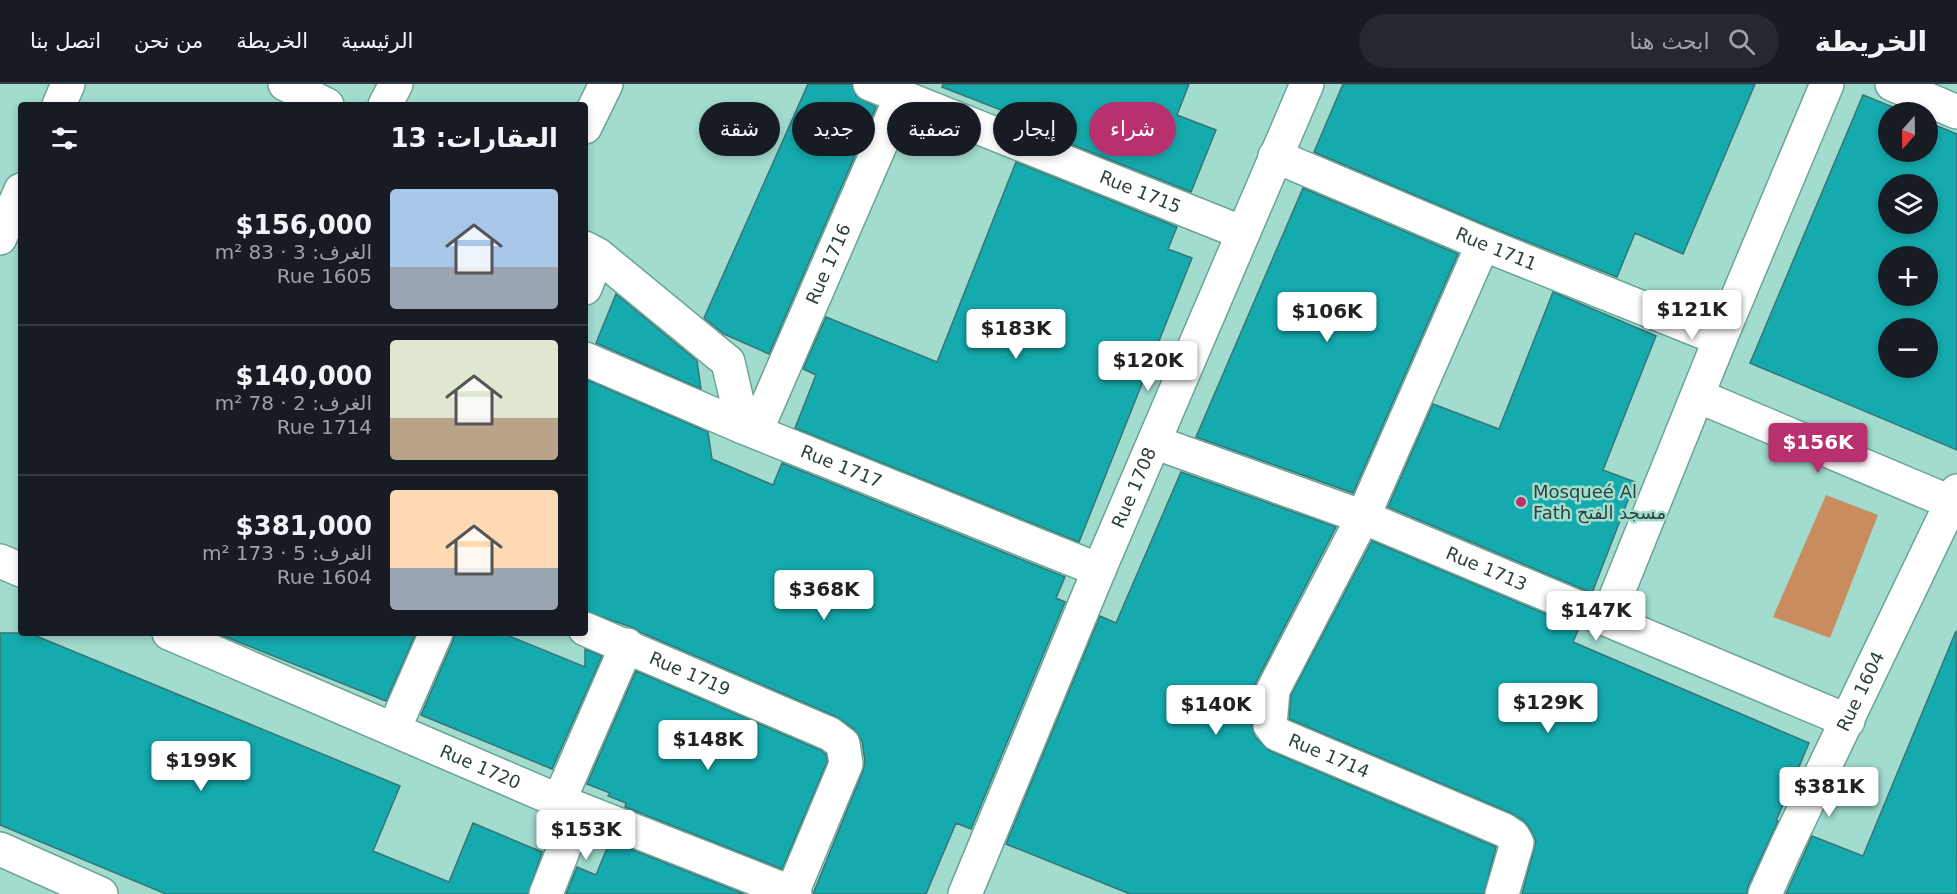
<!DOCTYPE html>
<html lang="ar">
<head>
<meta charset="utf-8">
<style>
  :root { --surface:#171b24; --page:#242831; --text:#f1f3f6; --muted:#9ea1a6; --line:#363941; --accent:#b8306e }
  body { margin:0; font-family:"DejaVu Sans",Cairo,sans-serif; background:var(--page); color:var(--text); direction:rtl; height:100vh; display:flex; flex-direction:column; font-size:22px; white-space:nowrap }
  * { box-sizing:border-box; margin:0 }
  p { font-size:20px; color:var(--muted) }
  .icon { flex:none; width:33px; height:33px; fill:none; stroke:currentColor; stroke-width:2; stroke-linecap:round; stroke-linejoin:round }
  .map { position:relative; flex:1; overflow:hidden; direction:ltr }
  .drawer { position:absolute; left:18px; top:18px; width:570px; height:534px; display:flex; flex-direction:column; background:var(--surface); border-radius:6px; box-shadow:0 3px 9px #0003; direction:rtl }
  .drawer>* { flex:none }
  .banner { position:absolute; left:606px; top:18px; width:570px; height:54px; direction:rtl; display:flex; gap:12px }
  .needle { width:39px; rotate:200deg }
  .fabs { position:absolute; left:1878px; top:18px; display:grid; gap:12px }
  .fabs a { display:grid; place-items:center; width:60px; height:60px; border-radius:50%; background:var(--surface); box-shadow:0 3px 9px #0003; font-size:30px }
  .price { position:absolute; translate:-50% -51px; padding:0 14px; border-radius:6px; background:#fff; color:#222; font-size:20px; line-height:39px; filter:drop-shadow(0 2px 3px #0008) }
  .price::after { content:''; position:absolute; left:50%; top:36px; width:18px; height:14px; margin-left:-9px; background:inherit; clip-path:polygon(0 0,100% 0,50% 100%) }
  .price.current { background:var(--accent); color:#fff }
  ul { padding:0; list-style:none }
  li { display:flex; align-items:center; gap:18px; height:150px; padding:0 30px }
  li+li { border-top:2px solid var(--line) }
  li span { display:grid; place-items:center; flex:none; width:168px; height:120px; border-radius:6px; color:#555 }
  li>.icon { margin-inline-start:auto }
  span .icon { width:72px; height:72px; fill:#fffc; stroke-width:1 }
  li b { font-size:26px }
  h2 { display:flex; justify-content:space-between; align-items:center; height:72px; padding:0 30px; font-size:26px }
  .pill { padding:0 21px; border-radius:27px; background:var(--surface); box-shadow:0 3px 9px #0003; font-size:21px; line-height:54px }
  .pill.current { background:var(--accent); color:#fff }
  header { display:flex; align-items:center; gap:36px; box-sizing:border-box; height:84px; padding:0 30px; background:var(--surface); border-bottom:2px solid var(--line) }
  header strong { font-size:28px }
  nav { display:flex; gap:33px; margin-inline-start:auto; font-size:21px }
  .search { width:420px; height:54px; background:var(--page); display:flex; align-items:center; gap:15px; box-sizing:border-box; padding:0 21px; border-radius:33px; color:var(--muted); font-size:22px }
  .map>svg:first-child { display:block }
</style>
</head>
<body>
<header>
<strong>الخريطة</strong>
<div class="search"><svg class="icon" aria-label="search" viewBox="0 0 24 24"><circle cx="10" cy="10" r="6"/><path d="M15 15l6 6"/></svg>ابحث هنا</div>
<nav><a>الرئيسية</a><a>الخريطة</a><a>من نحن</a><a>اتصل بنا</a></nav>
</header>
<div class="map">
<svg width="1957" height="810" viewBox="0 0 1957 810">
  <rect width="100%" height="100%" fill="#a1dcce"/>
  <path fill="#c98c5e" d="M1826,411L1878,431L1830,554L1773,533Z"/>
  <path fill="#15aaad" stroke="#377576" stroke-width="1.5" fill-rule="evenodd" d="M808,0H852L856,12L876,23L769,270L724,250L704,234Z
    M943,0H1189L1177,31L1216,46L1191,108L1030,44L1032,39L1029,37L942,3Z
    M1343,0H1755L1683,170L1635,149L1617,193L1490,143L1314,68Z
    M1863,11L1905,28H1888V68H1928V38L1957,50V366L1750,279ZM1888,100H1928V140H1888ZM1888,172H1928V212H1888ZM1888,244H1928V284H1888Z
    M1016,78L1177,143L1168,165L1192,174L1079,458L795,344L816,291L803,285L826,233L937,278Z
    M1303,104L1458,170L1353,409L1196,353Z
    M1553,208L1656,252L1603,386L1635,398L1592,509L1388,423L1433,320L1499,345Z
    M616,210L697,277L701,305L596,259Z
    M585,295L708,348L712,375L773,401L782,379L1065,493L1056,514L1065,518L971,745L956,739L926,810H813L863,687L865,677L862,657L854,645L837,633L640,548L634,544L585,527Z
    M1181,388L1336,443L1256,598L1251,639L1255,653L1270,667L1496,763L1484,810H1130L1006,760L1100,532L1116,539Z
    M1372,457L1579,544L1573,558L1809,659L1776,737H1778L1748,802L1747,810H1522L1536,757L1529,743L1523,736L1511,729L1289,635L1291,611Z
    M1956,547L1957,810H1786L1812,752L1863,772Z
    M0,549H29L400,702L373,767L449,798L473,739L542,768L528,810H166L0,741Z
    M222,549H416L386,617L221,551Z
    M454,549H502L585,583V565L602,572L552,685L421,631L453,557Z
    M636,587L820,666L826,670L827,678L782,785L625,723L626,719L608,712L610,709L587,700Z
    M610,757L744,810H566L577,783L596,791Z"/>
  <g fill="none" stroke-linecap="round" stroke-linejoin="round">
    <g stroke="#6ba497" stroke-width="36">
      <g id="minor">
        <path d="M285,0L327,21"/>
        <path id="s1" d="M870,0L1243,149"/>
        <path d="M1892,0L1957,28"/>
        <path d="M59,21L68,0"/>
        <path d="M385,21L396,0"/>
        <path d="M585,43L606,0"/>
        <path id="s2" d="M1275,72L1483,160L1720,255"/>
        <path d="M0,154L21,106"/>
        <path id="s3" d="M1483,160L1363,433L1273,606L1270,641L1277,650L1504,746L1513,752L1517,759L1502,810"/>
        <path d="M585,164L598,171L728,278L743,343"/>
        <path d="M585,204L598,171"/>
        <path id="s4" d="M585,275L743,343L1099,486"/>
        <path d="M1698,312L1957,421"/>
        <path id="s5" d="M756,347L901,13"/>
        <path id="s6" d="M1154,358L1363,433L1848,637"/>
        <path d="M0,477L21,486"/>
        <path d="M1607,535L1720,255L1827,0"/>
        <path id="s7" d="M585,545L830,650L843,660L846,680L792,809"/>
        <path id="s8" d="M169,549L559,717L795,810"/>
        <path d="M394,645L436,549"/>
        <path d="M559,717L627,561"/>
        <path d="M0,765L101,810"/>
        <path d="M546,810L579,726"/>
        <path id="s9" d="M965,810L1099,486L1307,0"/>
        <path id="s10" d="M1765,810L1787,761L1957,407"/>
      </g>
    </g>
    <use href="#minor" stroke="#fff" stroke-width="33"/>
  </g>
  <circle fill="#b8306e" stroke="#a1dcce" stroke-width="2" cx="1521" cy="418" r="6"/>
  <g text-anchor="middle" stroke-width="5" stroke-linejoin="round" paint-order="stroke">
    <g font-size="18" fill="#2a423c" stroke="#a1dcce">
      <text dy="6" stroke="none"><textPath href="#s1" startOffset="291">Rue 1715</textPath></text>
      <text dy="6" stroke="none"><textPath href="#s2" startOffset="240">Rue 1711</textPath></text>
      <text dy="6" stroke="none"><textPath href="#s5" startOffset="182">Rue 1716</textPath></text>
      <text dy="6" stroke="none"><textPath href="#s4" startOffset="278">Rue 1717</textPath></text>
      <text dy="6" stroke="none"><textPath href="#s9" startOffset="440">Rue 1708</textPath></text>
      <text dy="6" stroke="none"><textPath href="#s6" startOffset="356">Rue 1713</textPath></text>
      <text dy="6" stroke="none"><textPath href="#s7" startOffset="114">Rue 1719</textPath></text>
      <text dy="6" stroke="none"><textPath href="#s10" startOffset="224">Rue 1604</textPath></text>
      <text dy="6" stroke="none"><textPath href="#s3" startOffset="596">Rue 1714</textPath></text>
      <text dy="6" stroke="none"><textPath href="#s8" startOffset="339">Rue 1720</textPath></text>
    </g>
    <g font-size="18" fill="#2a423c" stroke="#a1dcce" text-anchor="start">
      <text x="1533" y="414">Mosqueé Al<tspan x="1533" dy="21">Fath مسجد الفتح</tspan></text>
    </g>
  </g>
</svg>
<div class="fabs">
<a><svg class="needle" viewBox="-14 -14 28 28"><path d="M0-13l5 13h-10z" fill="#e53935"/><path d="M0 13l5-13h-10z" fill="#9ea1a6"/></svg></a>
<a><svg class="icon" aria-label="layers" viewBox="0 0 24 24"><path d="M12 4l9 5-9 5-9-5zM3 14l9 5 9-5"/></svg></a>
<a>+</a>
<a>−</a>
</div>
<b class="price" style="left:1692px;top:257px">$121K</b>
<b class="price" style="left:1327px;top:259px">$106K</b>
<b class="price" style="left:1016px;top:276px">$183K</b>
<b class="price" style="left:1148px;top:308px">$120K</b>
<b class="price current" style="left:1818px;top:390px">$156K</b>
<b class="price" style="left:824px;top:537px">$368K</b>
<b class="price" style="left:1596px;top:558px">$147K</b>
<b class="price" style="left:1548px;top:650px">$129K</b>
<b class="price" style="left:1216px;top:652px">$140K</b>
<b class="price" style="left:708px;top:687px">$148K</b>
<b class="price" style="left:201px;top:708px">$199K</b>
<b class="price" style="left:1829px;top:734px">$381K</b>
<b class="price" style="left:586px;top:777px">$153K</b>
<div class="banner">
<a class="pill current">شراء</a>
<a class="pill">إيجار</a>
<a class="pill">تصفية</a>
<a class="pill">جديد</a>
<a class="pill">شقة</a>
</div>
<section class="drawer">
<h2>العقارات: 13<svg class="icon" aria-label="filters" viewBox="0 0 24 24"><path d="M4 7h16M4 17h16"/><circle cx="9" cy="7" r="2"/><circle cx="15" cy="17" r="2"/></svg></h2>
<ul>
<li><span style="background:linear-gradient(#a9c7e8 65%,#9aa5b1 0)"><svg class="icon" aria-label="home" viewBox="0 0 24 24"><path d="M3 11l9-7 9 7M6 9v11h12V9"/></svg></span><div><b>$156,000</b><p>الغرف: 3 · 83 m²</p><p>Rue 1605</p></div></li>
<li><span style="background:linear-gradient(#dfe7d0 65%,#b9a48a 0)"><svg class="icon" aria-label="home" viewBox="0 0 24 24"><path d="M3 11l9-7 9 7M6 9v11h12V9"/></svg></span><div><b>$140,000</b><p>الغرف: 2 · 78 m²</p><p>Rue 1714</p></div></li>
<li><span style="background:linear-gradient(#ffd9b3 65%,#9aa5b1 0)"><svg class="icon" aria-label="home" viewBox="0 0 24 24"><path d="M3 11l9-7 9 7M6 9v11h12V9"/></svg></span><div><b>$381,000</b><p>الغرف: 5 · 173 m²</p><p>Rue 1604</p></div></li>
</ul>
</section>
</div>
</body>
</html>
